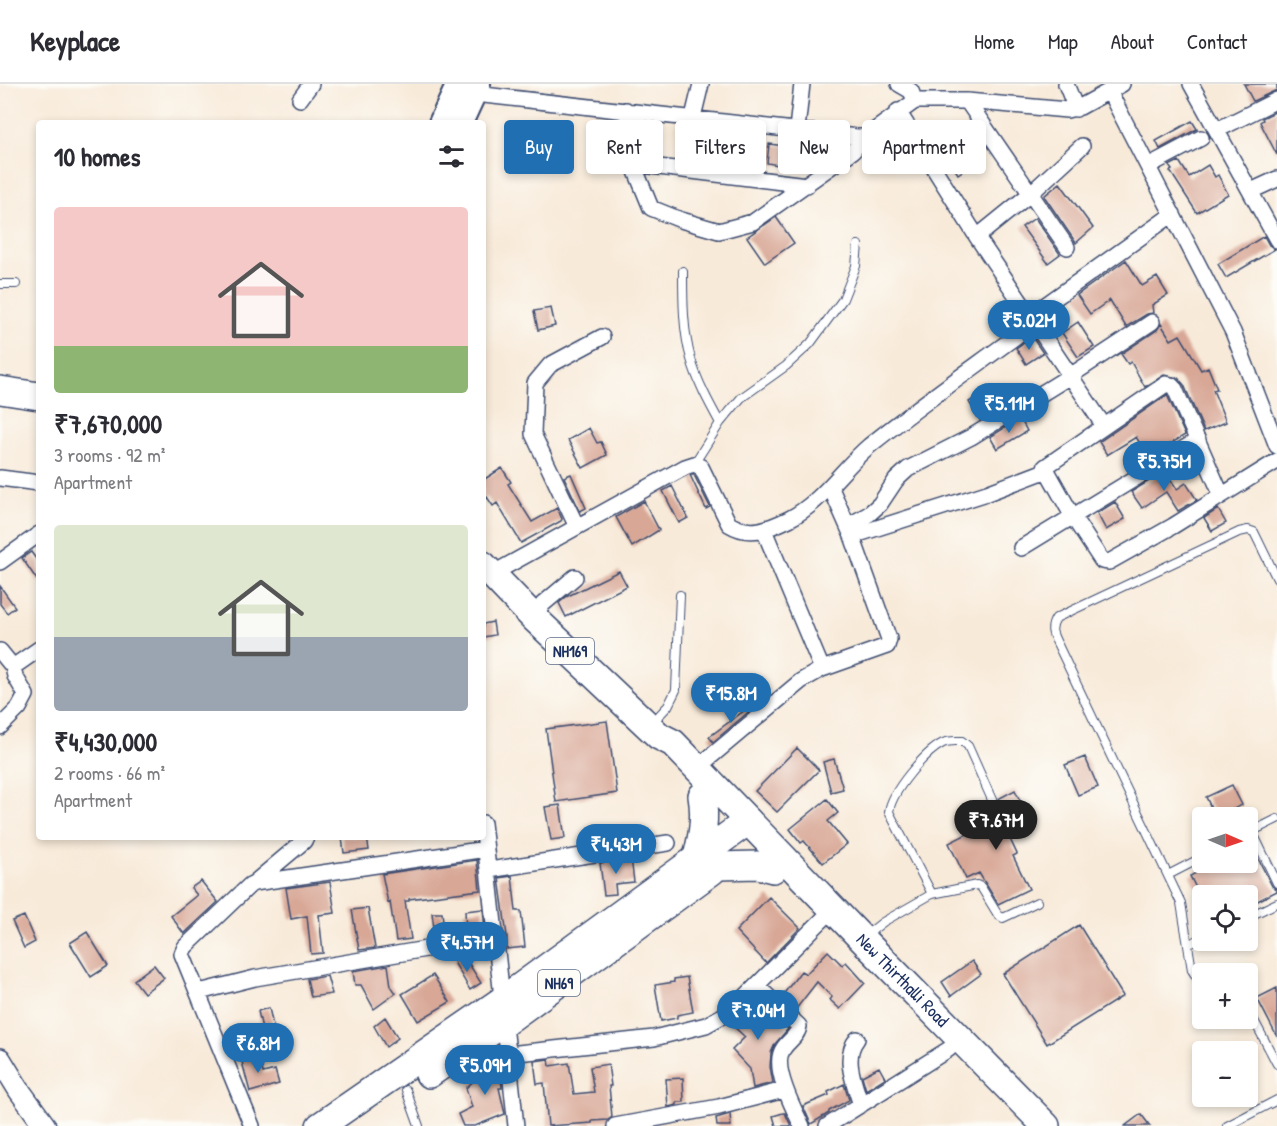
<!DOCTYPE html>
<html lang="en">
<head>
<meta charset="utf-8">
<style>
  :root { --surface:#fff; --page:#f2f2f3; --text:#2b2b33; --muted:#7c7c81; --line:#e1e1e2; --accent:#1f6fb2 }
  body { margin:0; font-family:"Patrick Hand",sans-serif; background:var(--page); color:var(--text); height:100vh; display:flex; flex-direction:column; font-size:22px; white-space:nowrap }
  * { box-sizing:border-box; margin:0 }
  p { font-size:20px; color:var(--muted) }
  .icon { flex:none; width:33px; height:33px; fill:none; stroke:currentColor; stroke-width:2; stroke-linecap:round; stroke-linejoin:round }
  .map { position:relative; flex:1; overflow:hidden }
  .side { position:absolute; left:36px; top:36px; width:450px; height:720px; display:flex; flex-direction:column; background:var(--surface); border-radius:6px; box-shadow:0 3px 9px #0003 }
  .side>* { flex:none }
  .guide { position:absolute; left:504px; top:36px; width:570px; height:54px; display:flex; gap:12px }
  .needle { width:39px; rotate:92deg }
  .tools { position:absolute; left:1192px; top:723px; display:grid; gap:12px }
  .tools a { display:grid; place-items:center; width:66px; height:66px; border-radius:6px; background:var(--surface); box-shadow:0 3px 9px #0003; font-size:30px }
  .price { position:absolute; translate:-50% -51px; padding:0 14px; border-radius:21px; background:var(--accent); color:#fff; font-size:20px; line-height:39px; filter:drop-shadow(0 2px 3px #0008) }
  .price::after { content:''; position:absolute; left:50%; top:36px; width:18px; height:14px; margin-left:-9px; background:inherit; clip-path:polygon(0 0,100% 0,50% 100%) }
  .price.active { background:#222; color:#fff }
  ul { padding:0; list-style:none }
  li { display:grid; align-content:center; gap:12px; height:318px; padding:0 18px }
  li span { display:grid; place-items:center; height:186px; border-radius:6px; color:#555 }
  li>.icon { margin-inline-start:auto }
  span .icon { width:108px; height:108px; fill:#fffc; stroke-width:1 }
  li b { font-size:26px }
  h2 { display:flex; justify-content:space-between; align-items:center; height:72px; padding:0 18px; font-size:26px }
  .chip { padding:0 21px; border-radius:6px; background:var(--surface); box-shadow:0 3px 9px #0003; font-size:21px; line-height:54px }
  .chip.active { background:var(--accent); color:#fff }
  header { display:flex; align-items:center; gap:36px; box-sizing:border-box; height:84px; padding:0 30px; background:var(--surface); border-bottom:2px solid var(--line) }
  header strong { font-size:28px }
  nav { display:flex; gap:33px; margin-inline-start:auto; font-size:21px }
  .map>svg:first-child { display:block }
</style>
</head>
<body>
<header>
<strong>Keyplace</strong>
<nav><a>Home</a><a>Map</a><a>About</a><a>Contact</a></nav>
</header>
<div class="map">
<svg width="1277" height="1042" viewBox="0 0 1277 1042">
  <rect width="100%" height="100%" fill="#fdfcf7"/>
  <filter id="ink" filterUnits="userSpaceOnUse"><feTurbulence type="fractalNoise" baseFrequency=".0167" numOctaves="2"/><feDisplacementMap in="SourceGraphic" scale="12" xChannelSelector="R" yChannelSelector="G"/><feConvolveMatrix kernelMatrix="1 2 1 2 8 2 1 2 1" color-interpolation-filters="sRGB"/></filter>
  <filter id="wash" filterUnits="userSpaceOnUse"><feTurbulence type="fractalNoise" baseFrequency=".008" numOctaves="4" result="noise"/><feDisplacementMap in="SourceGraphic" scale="24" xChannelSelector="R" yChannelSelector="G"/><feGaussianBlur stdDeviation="1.35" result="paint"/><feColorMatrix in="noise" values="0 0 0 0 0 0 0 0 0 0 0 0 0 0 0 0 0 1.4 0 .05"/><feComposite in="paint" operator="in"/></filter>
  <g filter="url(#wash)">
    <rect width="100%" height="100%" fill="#f8ead9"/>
    <g id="blocks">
      <path fill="#d8a796" d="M1244,0H1277V6L1253,17Z
        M1277,27V71L1260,38L1263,36L1262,34Z
        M1192,37L1197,45L1160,65L1156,57Z
        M699,55L746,58L744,75L698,72Z
        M769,60L801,64L800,85L767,79Z
        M967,63L977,77L958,90L948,75Z
        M1179,77L1189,93L1208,81L1215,93L1218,91L1228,110L1197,129L1170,87L1172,86L1169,82Z
        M1060,99L1093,144L1076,159L1044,112Z
        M776,133L794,159L765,179L747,153Z
        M1035,134L1060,170L1048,179L1022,143Z
        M1264,152L1269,161L1275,165L1226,194L1218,180Z
        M1126,176L1142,202L1157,193L1168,211L1152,221L1153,229L1147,230L1126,243L1110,216L1090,230L1077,211Z
        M551,224L555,242L538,246L534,227Z
        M1078,238L1094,263L1078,273L1062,249Z
        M1161,240L1171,256L1180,251L1201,286L1208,283L1217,305L1213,306L1226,338L1204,347L1184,301L1178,294L1164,291L1145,303L1131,278L1128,280L1121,270L1157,246Z
        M1032,253L1043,269L1026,280L1016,264Z
        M991,304L1002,322L980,336L969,318Z
        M1167,311L1185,351L1149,373L1136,353L1107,371L1099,358Z
        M1020,334L1027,347L997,365L990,353Z
        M589,344L597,359L601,358L607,371L583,384L568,356Z
        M502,384L511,398L508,400L532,438L557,424L562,435L561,437L521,459L497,419L493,422L487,413L483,416V396Z
        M1165,387L1177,405L1186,399L1197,416L1178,427L1166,408L1142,424L1131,408Z
        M571,390L586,424L580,427L564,393Z
        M690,391H694L710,423L706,425Z
        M672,402L688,434L679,439L663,407Z
        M644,417L659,446L632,463L616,433Z
        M1115,418L1125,435L1106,446L1097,429Z
        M1218,425L1226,439L1212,447L1204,434Z
        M31,468L39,479V499L22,474Z
        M619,487L627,502L566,533L559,519L566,513Z
        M0,502L15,523L7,529L0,520Z
        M493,538L495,551L483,553V540Z
        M756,618L758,620L713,658L709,653Z
        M607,637L617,709L556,718L546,645Z
        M797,664L819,686L777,728L755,707Z
        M1085,673L1098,703L1078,711L1065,681Z
        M834,675L843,705L831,708L823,678Z
        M1232,701L1242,721L1216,734L1206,713Z
        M1015,706L1033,744L1010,755L1017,770L1013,772L1029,805L998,820L979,789L966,795L949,759L1005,731L998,715Z
        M827,715L838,729L828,737L847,760L823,779L804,757L801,759L790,745Z
        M560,721L565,754L551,756L545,723Z
        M342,753H367L369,766L344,769Z
        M1248,755L1272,802L1277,805V807L1248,822V812H1200L1190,792L1217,778H1248Z
        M631,774L634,798L615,800L616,810L604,811L600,779Z
        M477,776L480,806L409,815V817H405L411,855L396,857L390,818L388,819L382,790Z
        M512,792L516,827H521L525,863L507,865V852L499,794Z
        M201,797L218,818L184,850L171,832L197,811L191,804Z
        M330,798L335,829L319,831L323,869L311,870L307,832L291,835L286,804Z
        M769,813L800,844L766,879L736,847Z
        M368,824L375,864L359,866L352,826Z
        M483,825L485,845L466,846L465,827Z
        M432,829H442L445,851L435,852Z
        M24,832L35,858L24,864L12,837Z
        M1079,841L1123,912L1047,960L1003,890Z
        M87,848L108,882L91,893L70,859Z
        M828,867L842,881L846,878L865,899L840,925L830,916L832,913L817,898L796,925L782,912L801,887L806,890Z
        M464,872L481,899L470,906L454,878Z
        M972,877L981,890L951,912L942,898Z
        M154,881L164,894L144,909L134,896Z
        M388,881L391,902L396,909L374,925L361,901H355L353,887Z
        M433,891L450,918L418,937L402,910Z
        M327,892L332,910L311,913L307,895Z
        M687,893L693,928L677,931V934L661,937L655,901L674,898V895Z
        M1277,904V953L1257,914Z
        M757,915L788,945L775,960L771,969L770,983L773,999L753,1004L750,985L732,966L745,953L730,939L738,934Z
        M269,924L274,946L263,949L258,927Z
        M385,933L398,954L386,963L374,942Z
        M498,962L502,1004H499L505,1030L475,1042H463L458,1030L472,1023L466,1004L484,987L498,980L490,967Z
        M259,970L263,989L275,986L279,1000L250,1008L241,974Z
        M549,975L550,982L569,979L574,1010L594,1008L590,983L608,980L611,1002H609L612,1033L608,1036L592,1037V1039L548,1042L544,999L537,1000L534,977Z
        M879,983L885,994L866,1006L862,992Z
        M683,994L684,1018H677V1021L668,1023L666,995Z
        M844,1000L849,1016L829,1027V1029L811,1040L803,1022L829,1011L828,1008Z
        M783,1029H785L791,1042H776L773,1032Z
        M730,1030L731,1042H717L716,1034Z
        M1141,1030L1150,1042H1125Z"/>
    </g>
  </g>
  <g filter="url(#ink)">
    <use href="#blocks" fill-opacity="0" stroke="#3c4b70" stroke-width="1.5"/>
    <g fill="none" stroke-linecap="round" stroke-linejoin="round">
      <g stroke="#3c4b70" stroke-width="10">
        <path id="lane" d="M683,187C683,216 683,247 691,275C697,297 709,319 720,339
          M0,200H16
          M694,380L720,339L741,314L786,282L810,260L843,215L856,182L858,161
          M652,639L668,622L676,606L680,511
          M1252,747L1277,799
          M1249,749L1277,735
          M1168,791L1203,773
          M932,810L977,801L981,803L998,831L1003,834L1037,818
          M1248,833L1277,819
          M865,852L883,838L932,810L889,728C891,708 925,668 943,659C949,656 956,657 962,657L968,662L997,727
          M1189,860L1203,854
          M1203,897L1197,894L1192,886L1181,819L1058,561C1053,551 1049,545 1056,534L1239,448L1248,446L1254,448L1277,495
          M1248,925L1277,980
          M406,1006L419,1042
          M1227,1042L1277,1016"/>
      </g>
      <g stroke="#3c4b70" stroke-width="18">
        <path id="street" d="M899,0L911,7L915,17
          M1066,0L1076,25
          M1191,0L1277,156
          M1109,7L1233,248L1277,362
          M475,10L857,53H864L871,49L915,17H967L1067,26L1080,23L1122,0
          M300,15L311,0
          M967,17L1067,163
          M626,26L635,85L651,124L681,136L719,147L753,138L853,67L864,53
          M898,27L977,153L1104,342
          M693,33L701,0
          M797,45L802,0
          M1217,46L1277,16
          M634,80L807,101
          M1148,82L1201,54
          M1251,107L1277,95
          M977,153L1030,110L1082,62
          M1030,232L1173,130
          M0,394L39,399
          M1221,410L1175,305L1171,301L1166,300L1045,383L1073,433L1102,477L1109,478L1173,442L1277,377
          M848,442L869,430L880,420L896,396L908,385L971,353L1070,292L1152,238
          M577,443L533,350L535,299L550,281L602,253
          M764,446L822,585
          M852,452L987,409L1045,387
          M1021,464L1198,356
          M0,478L39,450
          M492,490L685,383L694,380L701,383L729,440C750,453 768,445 789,435C821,419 842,385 869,362C922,319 979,280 1034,239
          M534,534L543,520L575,493
          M0,567L13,583L15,592L26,611L19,624L0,643
          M13,583L39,565
          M697,684L801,597L822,585L887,562L889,555L852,452L830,402
          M483,739L516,1042
          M489,786L668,759
          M254,799L486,765
          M757,902L799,942C798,952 788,957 783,965C771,982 794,1026 802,1042
          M199,908L255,894L497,853
          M857,955C842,973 855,1001 861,1021
          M509,970L654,954L706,941L731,927L823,835
          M252,1042L182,870L185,863L250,801L254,799L304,757L306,753
          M615,1042L719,1023L784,1006
          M827,1042L949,965"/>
      </g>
      <g stroke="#3c4b70" stroke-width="24">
        <path id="secondary" d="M0,975L19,1006L45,1042"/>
      </g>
      <g stroke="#3c4b70" stroke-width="26">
        <path id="primary" d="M440,39L458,0
          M461,39L479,0"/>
      </g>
      <g stroke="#3c4b70" stroke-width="30">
        <g id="highway">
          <path d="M0,306L39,312"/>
          <path id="s1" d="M483,481L534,534L659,652L673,659L862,855L1046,1042"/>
          <path d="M696,777C702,754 706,736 702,712"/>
          <path d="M718,782L758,781L773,785"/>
          <path d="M429,990L505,938L712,787"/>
          <path d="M320,1042L501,917L748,737"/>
        </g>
      </g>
      <use href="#lane" stroke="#fff" stroke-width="8"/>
      <use href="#street" stroke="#fff" stroke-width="15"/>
      <use href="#secondary" stroke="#fff" stroke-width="21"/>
      <use href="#primary" stroke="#fff" stroke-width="22"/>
      <use href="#highway" stroke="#fff" stroke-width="27"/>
    </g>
  </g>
  <g text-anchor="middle" stroke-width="6" stroke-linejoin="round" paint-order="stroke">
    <g fill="#fdfcf7" stroke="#5f6c8c" stroke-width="1.5">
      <rect x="546" y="554" width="48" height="26" rx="4.5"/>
      <rect x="538" y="886" width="42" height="26" rx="4.5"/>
    </g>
    <g font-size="16" font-weight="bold" fill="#1b2f5e">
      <text x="570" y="573">NH169</text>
      <text x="559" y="905">NH69</text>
    </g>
    <g font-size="18" fill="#1b2f5e" stroke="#fdfcf7">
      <text dy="6" stroke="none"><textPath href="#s1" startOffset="591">New Thirthalli Road</textPath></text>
    </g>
  </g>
</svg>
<div class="tools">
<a><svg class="needle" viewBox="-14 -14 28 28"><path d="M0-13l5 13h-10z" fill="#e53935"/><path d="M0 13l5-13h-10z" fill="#7c7c81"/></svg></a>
<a><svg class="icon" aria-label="locate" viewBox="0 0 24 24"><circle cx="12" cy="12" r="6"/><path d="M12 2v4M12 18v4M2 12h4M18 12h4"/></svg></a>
<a>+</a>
<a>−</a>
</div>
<b class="price" style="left:1029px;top:267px">₹5.02M</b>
<b class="price" style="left:1009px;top:350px">₹5.11M</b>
<b class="price" style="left:1164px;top:408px">₹5.75M</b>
<b class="price" style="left:731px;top:640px">₹15.8M</b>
<b class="price active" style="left:996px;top:767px">₹7.67M</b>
<b class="price" style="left:616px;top:791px">₹4.43M</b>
<b class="price" style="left:467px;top:889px">₹4.57M</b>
<b class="price" style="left:758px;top:957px">₹7.04M</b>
<b class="price" style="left:258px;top:990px">₹6.8M</b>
<b class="price" style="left:485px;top:1012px">₹5.09M</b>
<div class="guide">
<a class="chip active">Buy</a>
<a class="chip">Rent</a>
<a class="chip">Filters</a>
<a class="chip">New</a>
<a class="chip">Apartment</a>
</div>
<section class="side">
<h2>10 homes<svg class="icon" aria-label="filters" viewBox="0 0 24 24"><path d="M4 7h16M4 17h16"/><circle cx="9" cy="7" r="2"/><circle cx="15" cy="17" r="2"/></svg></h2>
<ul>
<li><span style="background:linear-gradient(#f6c9c9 75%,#8fb573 0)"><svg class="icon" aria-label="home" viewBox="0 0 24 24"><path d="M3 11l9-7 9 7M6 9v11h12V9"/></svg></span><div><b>₹7,670,000</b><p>3 rooms · 92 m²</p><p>Apartment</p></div></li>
<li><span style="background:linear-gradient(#dfe7d0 60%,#9aa5b1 0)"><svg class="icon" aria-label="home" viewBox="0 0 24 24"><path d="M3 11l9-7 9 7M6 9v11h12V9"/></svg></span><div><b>₹4,430,000</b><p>2 rooms · 66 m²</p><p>Apartment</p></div></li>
</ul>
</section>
</div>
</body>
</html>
